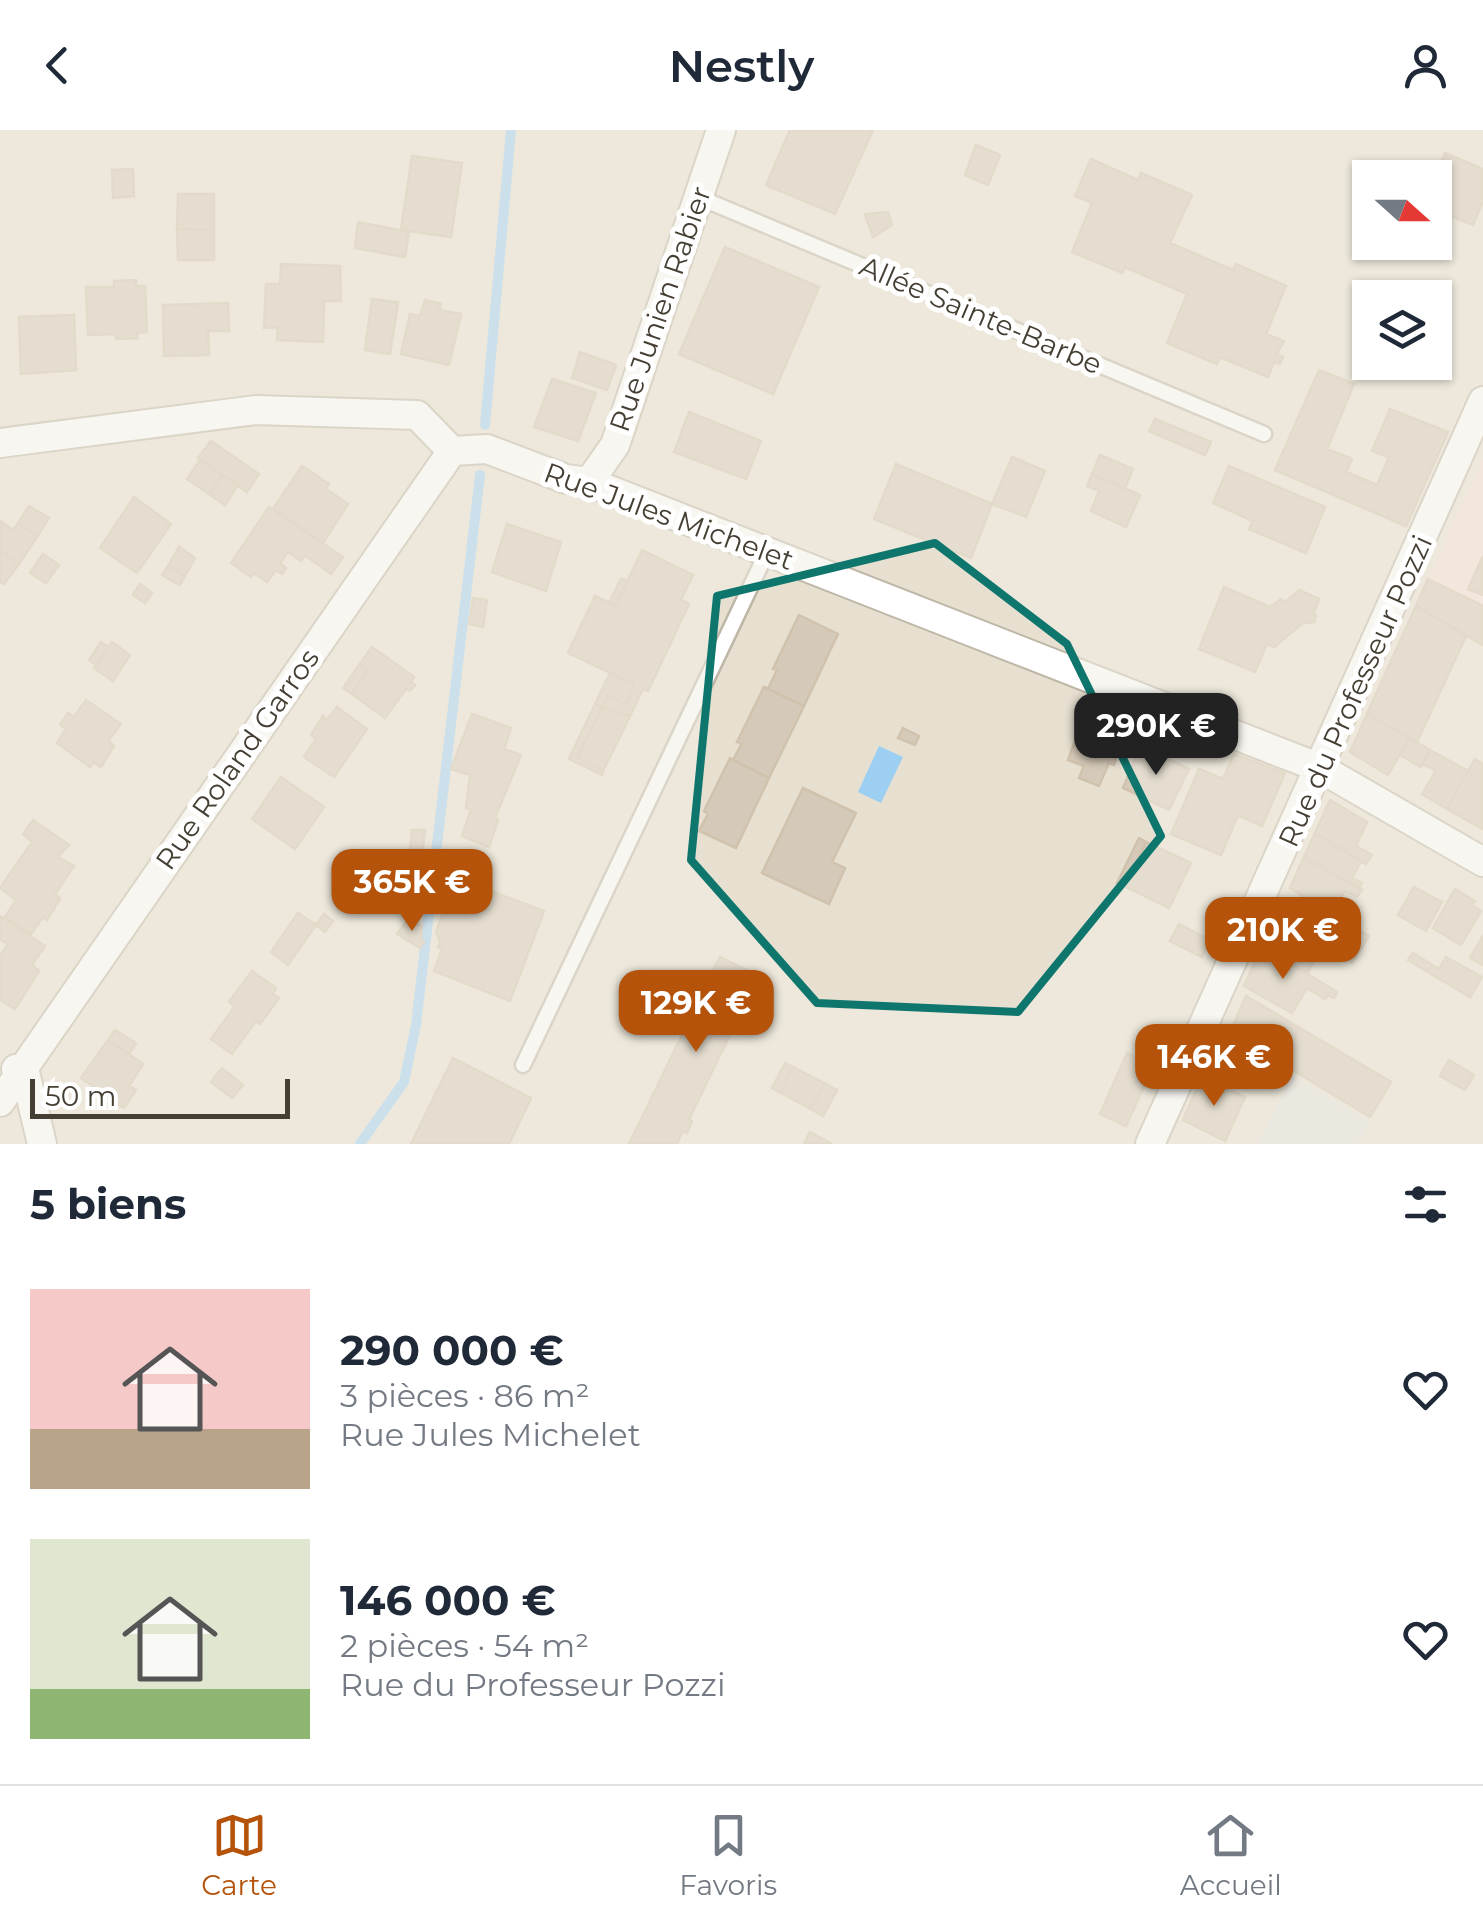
<!DOCTYPE html>
<html lang="fr">
<head>
<meta charset="utf-8">
<style>
  :root { --surface:#fff; --page:#f2f2f3; --text:#1f2937; --muted:#747a83; --line:#e0e1e3; --accent:#b45309 }
  body { margin:0; font-family:Montserrat,sans-serif; background:var(--page); color:var(--text); height:100vh; display:flex; flex-direction:column; font-size:38px; white-space:nowrap }
  * { box-sizing:border-box; margin:0 }
  p { font-size:32px; color:var(--muted) }
  .icon { flex:none; width:55px; height:55px; fill:none; stroke:currentColor; stroke-width:2; stroke-linecap:round; stroke-linejoin:round }
  .map { position:relative; height:1014px; overflow:hidden }
  .sheet { display:flex; flex-direction:column; background:var(--surface); flex:1 }
  .sheet>* { flex:none }
  .needle { width:65px; rotate:111deg }
  .tools { position:absolute; left:1352px; top:30px; display:grid; gap:20px }
  .tools a { display:grid; place-items:center; width:100px; height:100px; border-radius:0px; background:var(--surface); box-shadow:0 2px 8px #0004; font-size:50px }
  .scale { position:absolute; left:30px; bottom:25px; width:260px; box-sizing:border-box; padding-left:10px; border:5px solid #453e33; border-top:0; font-size:28px; line-height:35px; white-space:nowrap; color:#453e33; -webkit-text-stroke:8px #fff; paint-order:stroke }
  .price { position:absolute; translate:-50% -85px; padding:0 22px; border-radius:20px; background:var(--accent); color:#fff; font-size:32px; line-height:65px; filter:drop-shadow(0 2px 5px #0008) }
  .price::after { content:''; position:absolute; left:50%; top:60px; width:30px; height:22px; margin-left:-15px; background:inherit; clip-path:polygon(0 0,100% 0,50% 100%) }
  .price.current { background:#222; color:#fff }
  ul { padding:0; list-style:none }
  li { display:flex; align-items:center; gap:30px; height:250px; padding:0 30px }
  li span { display:grid; place-items:center; flex:none; width:280px; height:200px; border-radius:0px; color:#555 }
  li>.icon { margin-inline-start:auto }
  span .icon { width:120px; height:120px; fill:#fffc; stroke-width:1 }
  li b { font-size:42px }
  h2 { display:flex; justify-content:space-between; align-items:center; height:120px; padding:0 30px; font-size:42px }
  header { display:flex; justify-content:space-between; align-items:center; height:130px; padding:0 30px; background:var(--surface); font-size:45px; font-weight:600 }
  .dock { display:flex; justify-content:space-around; align-items:center; height:140px; border-top:2px solid var(--line); background:var(--surface); font-size:28px; color:var(--muted) }
  .dock a { display:grid; justify-items:center; gap:5px }
  .dock .current { color:var(--accent) }
  .map>svg:first-child { display:block }
</style>
</head>
<body>
<header><svg class="icon" aria-label="back" viewBox="0 0 24 24"><path d="M15 5l-7 7 7 7"/></svg>Nestly<svg class="icon" aria-label="person" viewBox="0 0 24 24"><circle cx="12" cy="8" r="4"/><path d="M4 21q1-7 8-7t8 7"/></svg></header>
<div class="map">
<svg width="1483" height="1014" viewBox="0 0 1483 1014">
  <rect width="100%" height="100%" fill="#f3eee4"/>
  <path fill="#e7e0d1" fill-rule="evenodd" d="M0,0H1483V1014H0ZM1370,48H1435V112H1370ZM1370,168H1435V232H1370Z"/>
  <path fill="#f4dbd6" d="M1483,328V515L1416,476Z"/>
  <path fill="#e3e0dc" d="M1292,945L1371,992L1356,1014H1257Z"/>
  <path fill="#9dcff3" d="M879,616L903,627L881,673L858,662Z"/>
  <g fill="none" stroke-linecap="round" stroke-linejoin="round">
    <path stroke="#9dcff3" stroke-width="10" d="M485,295L511,0
      M360,1014L404,952L416,895L480,345"/>
  </g>
  <path fill="#d5cab9" stroke="#d0c2ac" stroke-width="2.5" d="M790,0H873L835,84L766,55Z
    M976,15L1000,25L988,55L965,45Z
    M1445,23L1483,39V71L1473,95L1435,80V48Z
    M412,26L462,33L451,107L401,100Z
    M1091,29L1138,50L1141,43L1192,65L1170,113L1233,140L1236,134L1286,156L1266,204L1284,211L1277,224L1283,227L1280,234L1274,232L1268,247L1220,227L1217,234L1167,213L1187,164L1125,137L1122,143L1072,122L1092,73L1075,66Z
    M133,39L134,66L113,68L112,40Z
    M178,64H214V100L177,99Z
    M888,82L892,95L873,107L865,84Z
    M358,92L409,102L405,127L355,118Z
    M177,99L214,100V130H178Z
    M725,117L819,157L773,264L679,224Z
    M281,134L340,136L341,171H324L323,212L277,210L278,197L264,198L266,154H280Z
    M136,150V156H145L147,202L137,203L138,208L116,209V204L88,205L86,157H114V151Z
    M372,169L398,172L390,224L365,220Z
    M425,170L441,174L440,180L461,184L449,235L401,224L410,184L420,186Z
    M228,173L229,201H208L209,225L164,226L163,175Z
    M74,185L76,240L21,244L19,187Z
    M580,222L616,235L607,260L572,248Z
    M1319,240L1354,254L1327,319L1352,329L1346,342L1377,355L1389,327L1372,321L1390,279L1448,302L1406,396L1275,340Z
    M552,249L596,263L578,311L534,297Z
    M689,282L761,311L746,349L674,322Z
    M1155,289L1211,312L1205,325L1149,301Z
    M211,311L259,344L247,362L198,328Z
    M1100,325L1133,339L1125,359L1092,344Z
    M1012,327L1045,341L1026,387L992,374Z
    M200,330L223,345L209,364L187,349Z
    M896,334L992,374L971,428L874,389Z
    M302,336L329,354L326,359L348,374L323,413L273,379Z
    M1229,336L1325,377L1306,423L1249,399L1253,391L1213,373Z
    M1092,344L1140,365L1126,397L1091,381L1099,361L1087,356Z
    M223,345L238,355L225,375L209,364Z
    M134,367L171,394L137,443L100,418Z
    M29,376L49,388L37,407L18,393Z
    M269,377L343,427L331,444L305,425L301,431L288,422L280,433L286,438L282,444L276,440L267,452L254,443L251,447L231,433Z
    M0,391L13,400L18,393L37,407L19,434L0,420Z
    M507,394L561,412L546,461L492,442Z
    M179,417L195,428L185,446L168,436Z
    M0,420L19,434L4,454L0,452Z
    M642,420L693,445L681,470L689,474L648,561L643,559L630,586L602,577L608,565L626,574L634,554L568,523L595,466L616,476Z
    M43,424L59,435L46,453L30,443Z
    M1483,426V465L1468,459Z
    M168,436L185,446L180,455L162,445Z
    M621,449L627,451L616,476L609,473Z
    M1428,449L1483,476V515L1416,476Z
    M140,454L152,463L145,473L133,465Z
    M1224,457L1270,477L1281,469L1285,472L1299,460L1319,469L1314,482L1316,486L1314,492L1303,493L1274,517L1267,514L1255,542L1199,519Z
    M473,468L487,470L483,497L469,494Z
    M1416,476L1466,506L1417,612L1367,584Z
    M799,485L838,504L804,576L768,559L777,540L773,539Z
    M101,512L108,517L96,535L89,530Z
    M112,512L130,525L113,551L94,538Z
    M372,517L414,547L411,552L415,555L410,561L406,559L385,588L352,564L367,541L359,535Z
    M359,535L367,541L352,564L343,558Z
    M610,543L634,554L626,574L608,565L602,577L595,574Z
    M764,557L804,576L769,648L733,630L742,613L737,612Z
    M86,570L121,594L108,611L114,616L101,637L94,632L90,637L57,613L66,599L60,594L68,583L74,587Z
    M595,574L602,577L577,628L603,641L602,645L569,629Z
    M337,577L367,599L334,647L304,627L316,609L311,605L323,586L327,590Z
    M602,577L630,586L603,641L577,628Z
    M472,584L511,598L504,619L521,625L495,688L498,690L489,717L462,706L471,680L466,678L470,645L451,639Z
    M1367,584L1409,608L1388,645L1350,622Z
    M1084,586L1134,605L1125,625L1114,621L1111,627L1116,629L1114,635L1109,633L1099,656L1079,648L1084,636L1068,630Z
    M903,598L919,606L915,615L898,608Z
    M1409,608L1430,620L1421,637L1400,625Z
    M1141,616L1189,639L1169,680L1123,658Z
    M1430,620L1468,641L1447,679L1422,664L1436,641L1423,634Z
    M1234,624L1285,643L1262,696L1238,685L1221,725L1171,704L1199,639L1223,649Z
    M730,628L769,648L736,718L699,701L708,684L704,681Z
    M1475,629L1483,634V699L1447,679Z
    M281,647L324,677L295,719L252,689Z
    M803,658L856,683L832,732L845,738L829,774L762,743Z
    M1330,670L1367,692L1356,716L1372,725L1366,734L1315,703Z
    M33,690L69,715L58,727L74,736L55,764L60,769L47,790L43,787L31,804L5,787L16,770L0,758L32,712L23,704Z
    M412,700H425L422,724L410,723Z
    M1315,703L1361,731L1352,748L1362,753L1359,759L1304,727Z
    M1139,708L1146,712L1124,756L1117,753Z
    M1146,712L1191,733L1169,778L1124,756Z
    M1304,727L1362,760L1357,767L1345,761L1335,776L1349,784L1345,791L1290,758Z
    M456,748L544,781L510,871L434,841L442,819L438,817L440,811L436,802Z
    M1414,757L1442,772L1426,801L1398,785Z
    M1455,759L1475,771L1472,775L1481,781L1461,815L1433,798Z
    M1306,768L1350,795L1334,821L1290,794Z
    M298,783L316,795L288,835L271,822Z
    M324,784L333,791L325,802L316,795Z
    M0,786L45,816L32,835L39,841L15,879L0,870V826L8,814L0,809Z
    M1277,786L1334,821L1330,826L1321,821L1307,843L1262,817Z
    M407,791L422,796L421,810L424,811L420,818L397,804Z
    M1179,794L1210,810L1202,827L1170,811Z
    M1350,795L1369,806L1352,833L1334,821Z
    M1483,806V835L1470,828Z
    M1262,817L1337,862L1334,868L1328,865L1325,869L1307,858L1292,883L1244,856Z
    M1413,823L1432,835L1428,842L1408,830Z
    M720,827L759,846L738,889L741,891L736,903L732,901L689,989L692,991L687,1003L683,1001L677,1014H629Z
    M1446,827L1482,847L1470,867L1428,842L1432,835L1439,839Z
    M252,841L276,858L273,864L279,868L260,894L256,891L232,924L211,909L235,876L229,872Z
    M1246,866L1391,952L1370,987L1283,934L1279,942L1258,932L1251,947L1211,929L1218,912L1225,914Z
    M115,900L136,913L129,924L108,910Z
    M108,910L143,934L129,956L136,960L124,978L81,948Z
    M1127,923L1153,936L1126,996L1100,984Z
    M453,928L531,968L509,1014H411Z
    M1449,930L1474,945L1465,960L1440,946Z
    M785,933L793,937L781,963L772,958Z
    M793,937L824,953L811,979L781,963Z
    M222,938L243,955L232,968L211,952Z
    M1202,947L1245,967L1225,1011L1183,990Z
    M824,953L837,960L823,986L811,979Z
    M810,1002L832,1014H804Z"/>
  <g fill="none" stroke-linecap="round" stroke-linejoin="round">
    <g stroke="#beb6a6" stroke-width="19">
      <path id="service" d="M698,67L1264,304
        M523,935L767,422"/>
    </g>
    <g stroke="#beb6a6" stroke-width="32">
      <path id="minor" d="M0,313L256,280L417,285L452,321L487,319L566,349L589,352L1320,638L1483,732
        M589,352L615,315L721,0
        M16,939L24,938L42,1014
        M0,972L452,321
        M1150,1014L1483,271"/>
    </g>
    <use href="#service" stroke="#fff" stroke-width="14"/>
    <use href="#minor" stroke="#fff" stroke-width="28"/>
  </g>
  <path d="M0 0H1483V1014H0ZM935,413L1067,514L1161,706L1018,882L817,873L691,730L717,466Z" fill="#f3eee4" fill-opacity=".55" fill-rule="evenodd"/>
  <path fill="none" stroke="#0f766e" stroke-width="8" stroke-linejoin="round" d="M935,413L1067,514L1161,706L1018,882L817,873L691,730L717,466Z"/>
  <g text-anchor="middle" stroke-width="10" stroke-linejoin="round" paint-order="stroke">
    <g font-size="28" fill="#453e33" stroke="#fff">
      <text transform="translate(660 179) rotate(-71)" y="10">Rue Junien Rabier</text>
      <text transform="translate(981 185) rotate(23)" y="10">Allée Sainte-Barbe</text>
      <text transform="translate(669 386) rotate(20)" y="10">Rue Jules Michelet</text>
      <text transform="translate(1355 561) rotate(-66)" y="10">Rue du Professeur Pozzi</text>
      <text transform="translate(237 629) rotate(-55)" y="10">Rue Roland Garros</text>
    </g>
  </g>
</svg>
<div class="tools">
<a><svg class="needle" viewBox="-14 -14 28 28"><path d="M0-13l5 13h-10z" fill="#e53935"/><path d="M0 13l5-13h-10z" fill="#747a83"/></svg></a>
<a><svg class="icon" aria-label="layers" viewBox="0 0 24 24"><path d="M12 4l9 5-9 5-9-5zM3 14l9 5 9-5"/></svg></a>
</div>
<div class="scale">50 m</div>
<b class="price current" style="left:1156px;top:648px">290K €</b>
<b class="price" style="left:412px;top:804px">365K €</b>
<b class="price" style="left:1283px;top:852px">210K €</b>
<b class="price" style="left:696px;top:925px">129K €</b>
<b class="price" style="left:1214px;top:979px">146K €</b>
</div>
<section class="sheet">
<h2>5 biens<svg class="icon" aria-label="filters" viewBox="0 0 24 24"><path d="M4 7h16M4 17h16"/><circle cx="9" cy="7" r="2"/><circle cx="15" cy="17" r="2"/></svg></h2>
<ul>
<li><span style="background:linear-gradient(#f6c9c9 70%,#b9a48a 0)"><svg class="icon" aria-label="home" viewBox="0 0 24 24"><path d="M3 11l9-7 9 7M6 9v11h12V9"/></svg></span><div><b>290 000 €</b><p>3 pièces · 86 m²</p><p>Rue Jules Michelet</p></div><svg class="icon" aria-label="heart" viewBox="0 0 24 24"><path d="M12 20l-8-8c-3-5 5-10 8-4 3-6 11-1 8 4z"/></svg></li>
<li><span style="background:linear-gradient(#dfe7d0 75%,#8fb573 0)"><svg class="icon" aria-label="home" viewBox="0 0 24 24"><path d="M3 11l9-7 9 7M6 9v11h12V9"/></svg></span><div><b>146 000 €</b><p>2 pièces · 54 m²</p><p>Rue du Professeur Pozzi</p></div><svg class="icon" aria-label="heart" viewBox="0 0 24 24"><path d="M12 20l-8-8c-3-5 5-10 8-4 3-6 11-1 8 4z"/></svg></li>
</ul>
</section>
<nav class="dock">
<a class="current"><svg class="icon" aria-label="map" viewBox="0 0 24 24"><path d="M3 6l6-2 6 2 6-2v14l-6 2-6-2-6 2zM9 4v14M15 6v14"/></svg>Carte</a>
<a><svg class="icon" aria-label="saved" viewBox="0 0 24 24"><path d="M7 4h10v16l-5-4-5 4z"/></svg>Favoris</a>
<a><svg class="icon" aria-label="home" viewBox="0 0 24 24"><path d="M3 11l9-7 9 7M6 9v11h12V9"/></svg>Accueil</a>
</nav>
</body>
</html>
